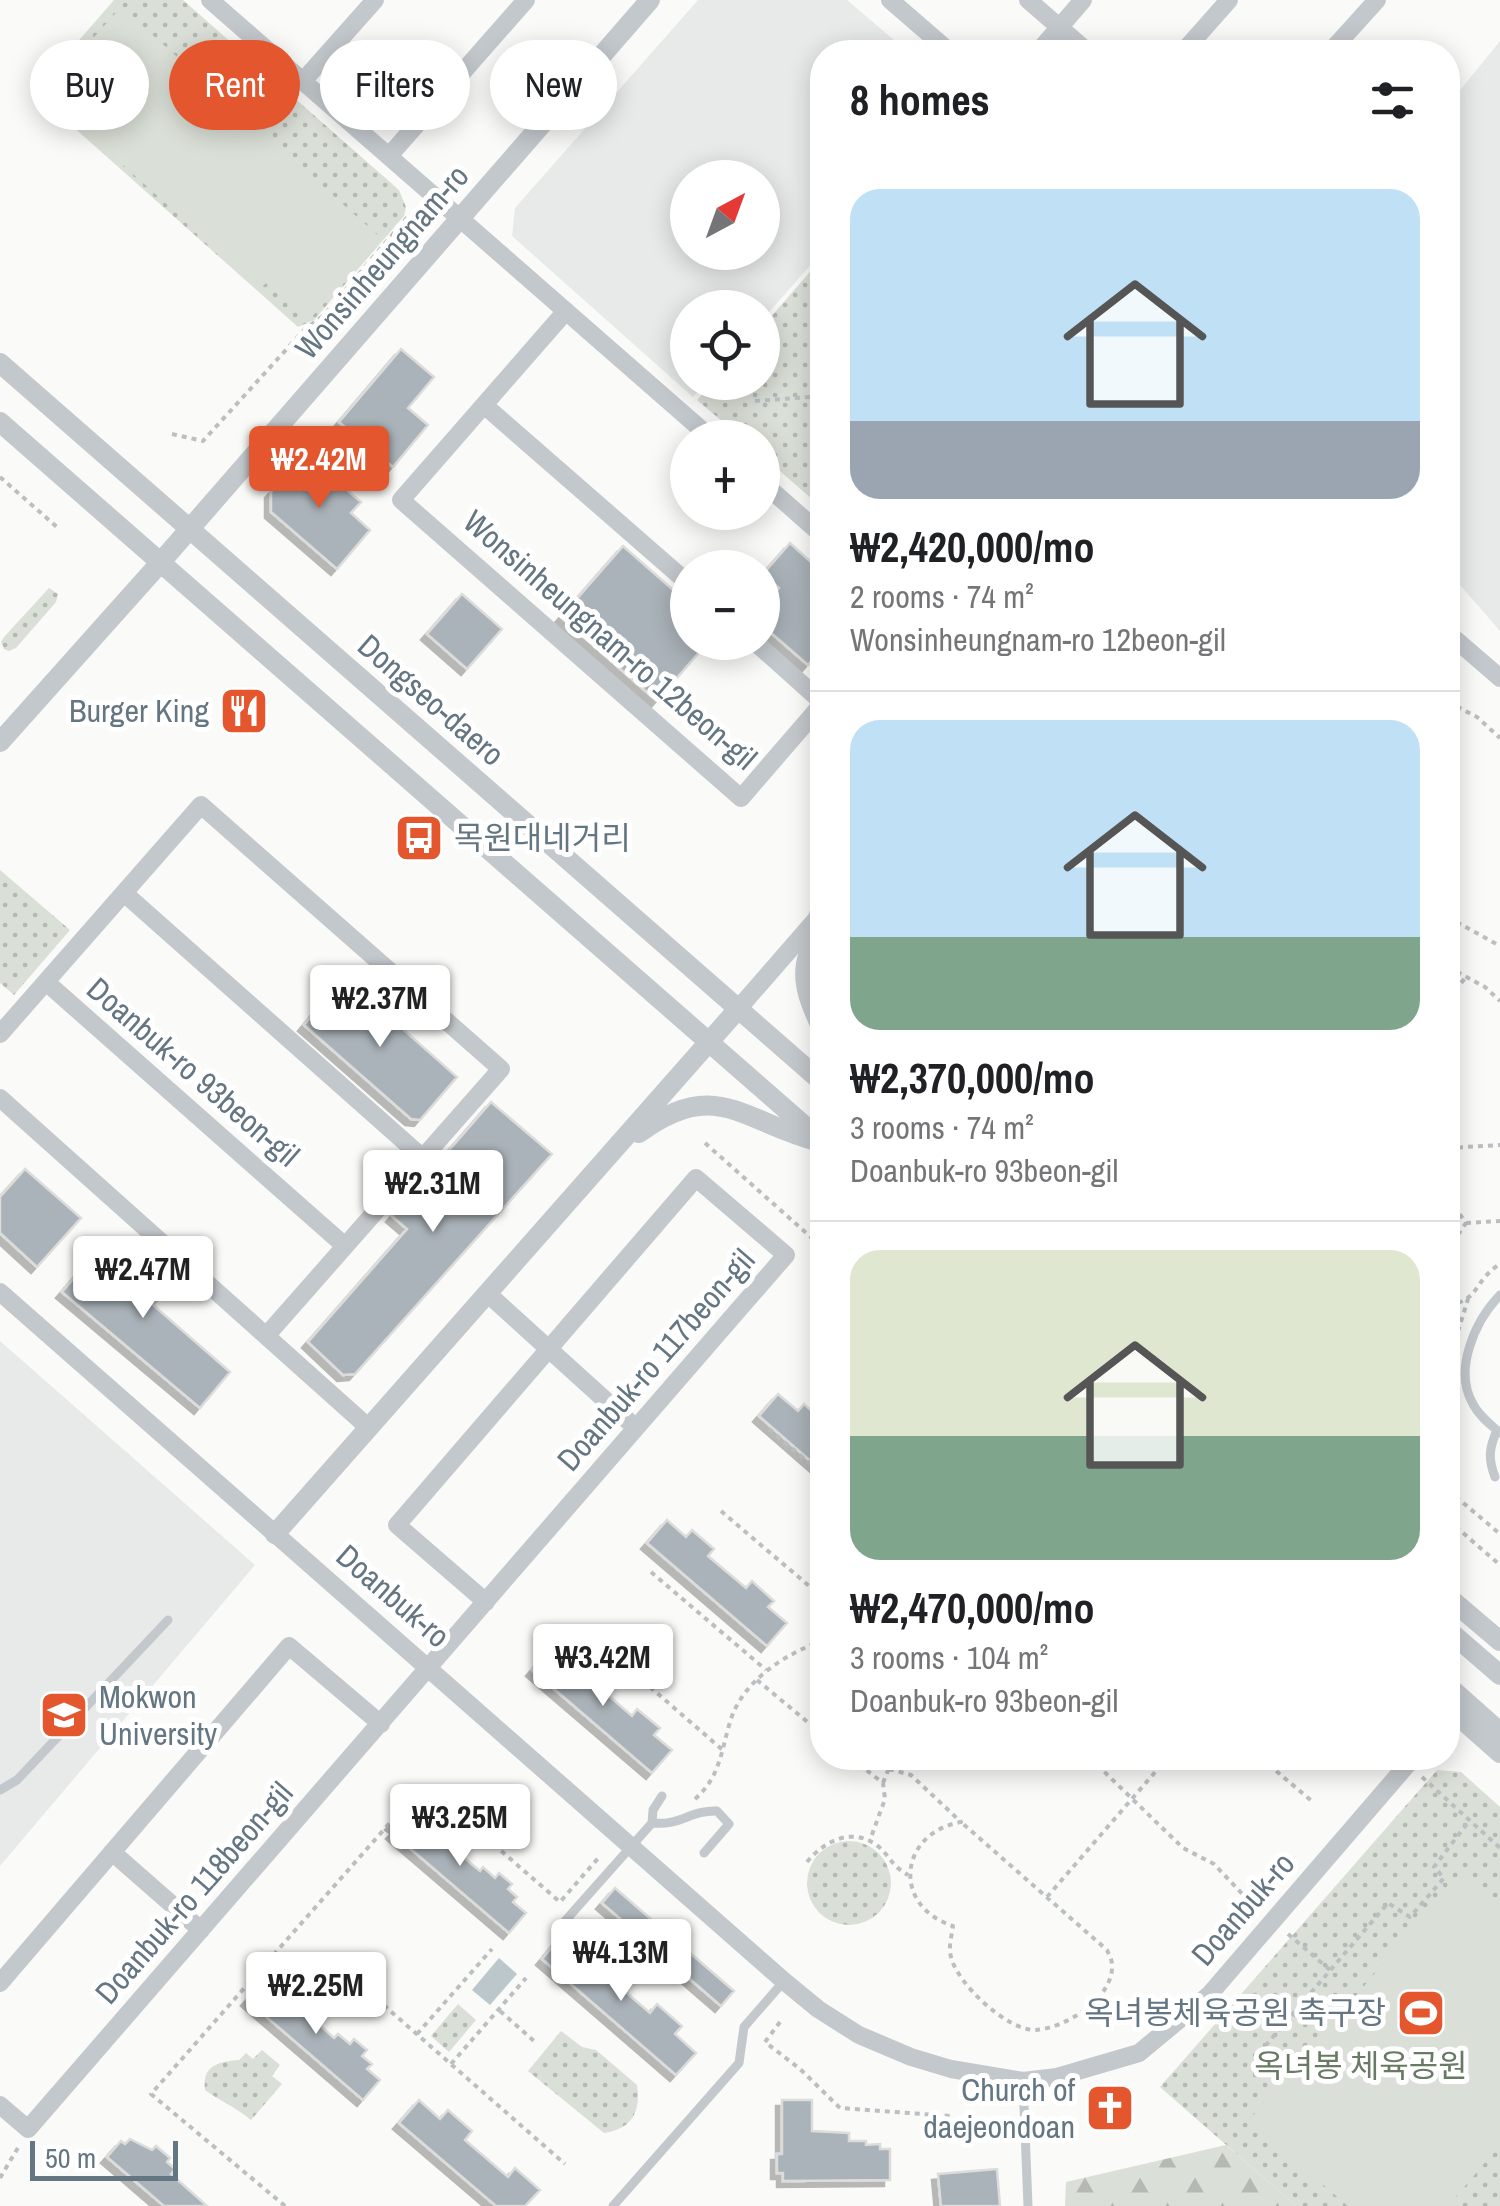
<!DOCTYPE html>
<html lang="en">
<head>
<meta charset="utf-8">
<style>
  :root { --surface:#fff; --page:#f6f6f6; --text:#202124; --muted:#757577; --line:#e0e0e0; --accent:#e4572e }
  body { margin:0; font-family:"Archivo Narrow","Noto Sans KR",sans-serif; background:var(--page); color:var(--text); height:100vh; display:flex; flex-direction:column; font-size:38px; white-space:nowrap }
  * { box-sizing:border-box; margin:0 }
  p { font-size:32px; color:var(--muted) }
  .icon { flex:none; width:55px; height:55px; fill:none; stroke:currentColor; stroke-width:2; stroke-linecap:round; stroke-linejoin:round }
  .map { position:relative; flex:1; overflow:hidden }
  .side { position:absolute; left:810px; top:40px; width:650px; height:1730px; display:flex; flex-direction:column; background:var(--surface); border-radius:40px; box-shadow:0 5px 25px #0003 }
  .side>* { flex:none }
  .banner { position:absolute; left:30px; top:40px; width:630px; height:90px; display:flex; gap:20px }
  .needle { width:65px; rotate:41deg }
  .controls { position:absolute; left:670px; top:160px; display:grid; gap:20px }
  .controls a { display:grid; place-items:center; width:110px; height:110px; border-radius:50%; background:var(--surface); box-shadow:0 5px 25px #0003; font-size:50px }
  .scale { position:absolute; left:30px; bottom:25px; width:148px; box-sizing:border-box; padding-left:10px; border:5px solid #657683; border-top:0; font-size:28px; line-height:35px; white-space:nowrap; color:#657683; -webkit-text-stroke:8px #fff; paint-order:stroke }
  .price { position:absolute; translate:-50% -85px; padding:0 22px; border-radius:10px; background:#fff; color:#222; font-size:32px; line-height:65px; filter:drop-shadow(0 2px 5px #0008) }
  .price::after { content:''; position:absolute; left:50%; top:60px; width:30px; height:22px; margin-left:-15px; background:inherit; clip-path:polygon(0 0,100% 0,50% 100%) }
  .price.current { background:var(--accent); color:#fff }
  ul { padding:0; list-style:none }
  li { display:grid; align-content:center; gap:20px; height:530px; padding:0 40px }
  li+li { border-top:2px solid var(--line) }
  li span { display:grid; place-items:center; height:310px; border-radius:30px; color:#555 }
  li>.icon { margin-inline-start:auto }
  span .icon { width:180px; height:180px; fill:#fffc; stroke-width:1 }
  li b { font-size:42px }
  h2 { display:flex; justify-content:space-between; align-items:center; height:120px; padding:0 40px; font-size:42px }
  .chip { padding:0 35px; border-radius:45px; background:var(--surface); box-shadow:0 5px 25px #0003; font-size:35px; line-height:90px }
  .chip.current { background:var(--accent); color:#fff }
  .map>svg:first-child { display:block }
</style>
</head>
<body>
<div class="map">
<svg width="1500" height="2206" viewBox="0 0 1500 2206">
  <defs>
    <pattern id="grass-dots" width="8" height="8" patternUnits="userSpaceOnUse" patternTransform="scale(2.5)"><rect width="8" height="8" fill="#dadfd7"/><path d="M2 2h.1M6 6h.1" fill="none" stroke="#b4b9b4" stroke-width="1.8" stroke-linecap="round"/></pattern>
    <pattern id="forest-firs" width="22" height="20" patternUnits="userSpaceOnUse" patternTransform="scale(2.5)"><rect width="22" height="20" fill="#dadfd7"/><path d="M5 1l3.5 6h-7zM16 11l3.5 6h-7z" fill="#b4b9b4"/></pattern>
    <filter id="shadow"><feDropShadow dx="-6" dy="6" stdDeviation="0" flood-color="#0004"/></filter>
  </defs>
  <rect width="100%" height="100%" fill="#fafaf8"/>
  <path fill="#e8e9e9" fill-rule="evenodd" d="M698,0H847L908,52H822V252L763,319L762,308H688V382L706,383L693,397L512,236L515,208ZM688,178H762V252H688Z
    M1500,41V631L1448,571V105Z
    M0,1341L255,1565L0,1866Z"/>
  <path fill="url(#grass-dots)" d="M114,0H183L399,190L406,207L404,216L314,320L298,327L34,92Z
    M822,258V508L763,456L762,438L741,437L697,400L713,383L762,382L763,326Z
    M49,588L58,594L56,602L16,648L9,651L4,649L1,642L4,637Z
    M0,870L70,930L14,995L0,983Z
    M1437,1770L1461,1772L1500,1807V2206H1296L1160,2087Z
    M807 1883a42 42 0 1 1 84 0a42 42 0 1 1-84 0Z
    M458,2004L476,2020L449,2052L431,2036Z
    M561,2031L582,2047L596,2050L637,2085C641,2112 632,2129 604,2133L528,2071Z
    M262,2050L280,2065L272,2076L282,2084L251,2120C236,2107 220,2101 205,2090C202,2065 218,2062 239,2060L246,2053L253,2059Z"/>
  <path fill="url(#forest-firs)" d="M1226,2145L1296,2206H1065L1066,2182Z"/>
  <path fill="#dadfd7" d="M121,7L382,239L308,321L266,283L261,288L43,94Z
    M1462,1872L1500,1904V2145L1448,2206H1348L1248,2121Z"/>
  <path fill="#bbc7cb" d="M499,1958L517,1974L490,2005L472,1990Z"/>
  <path fill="#aab3b9" stroke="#dcdcda" stroke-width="2.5" filter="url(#shadow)" d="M401,349L434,377L408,408L428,425L393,467L339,422Z
    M306,455L361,502L351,513L370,530L337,569L271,512V492Z
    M790,543L822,572V649L808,665L762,625V606L779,588L763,574Z
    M623,546L688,603V642H708L657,701L561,617Z
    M462,594L502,629L467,669L427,634Z
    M344,977L457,1077L420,1120L411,1119L304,1025Z
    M491,1102L552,1154L355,1374L343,1375L308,1342L407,1229L392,1216Z
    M25,1169L81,1218L37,1267L0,1233V1197Z
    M108,1238L168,1288L153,1305L230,1372L200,1408L62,1292Z
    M778,1394L798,1411L804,1404L822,1420V1471L759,1416Z
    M667,1520L686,1537L692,1530L714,1549L708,1556L746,1588L752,1581L774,1601L768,1607L787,1623L767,1646L647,1543Z
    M552,1647L571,1664L578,1657L600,1676L594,1683L632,1716L637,1709L660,1728L654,1735L672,1750L652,1773L532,1670Z
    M401,1813L411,1821L416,1815L426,1823L429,1819L437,1827L442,1822L456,1835L452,1839L460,1846L456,1851L480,1871L483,1867L495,1878L499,1873L512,1884L508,1889L517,1897L513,1902L526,1913L509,1933L392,1833L397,1828L391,1824Z
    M615,1888L734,1991L721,2006L602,1903Z
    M561,1936L583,1955L590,1946L614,1967L607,1976L650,2013L657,2004L682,2026L675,2034L696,2053L676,2075L542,1959Z
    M270,1981L280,1990L283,1986L292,1994L296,1989L310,2001L307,2005L315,2012L311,2017L334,2038L338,2034L350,2044L354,2039L367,2050L362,2056L372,2064L367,2069L380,2080L363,2100L247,2000L261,1984L265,1988Z
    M419,2100L440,2119L448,2110L472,2131L465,2140L508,2177L515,2168L540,2190L525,2206H496L399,2123Z
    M782,2100H812V2131L849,2133V2141H866V2145L880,2144V2149H890V2180L783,2181V2173H777V2154H782Z
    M130,2139L152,2150L156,2146L170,2158L167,2162L175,2169L171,2174L207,2206H164L107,2157L121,2141L125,2144Z
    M997,2169L1000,2206H941L938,2174Z"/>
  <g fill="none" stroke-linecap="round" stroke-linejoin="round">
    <path stroke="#bbbfc2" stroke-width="4" stroke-dasharray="5 5" stroke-linecap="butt" d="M755,401L822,396
      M172,434L203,441L304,330L324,315L410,214
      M0,477L58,528
      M1448,702L1477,717L1500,738
      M1448,923L1453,920L1500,946
      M1448,967L1485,987L1500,1001
      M1448,998L1467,976
      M705,1143L822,1247
      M1448,1148L1500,1145
      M1448,1198L1466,1223L1457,1236L1448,1268
      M1466,1223L1500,1221
      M1448,1305C1480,1301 1473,1281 1500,1264
      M1455,1341L1468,1299
      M769,1429L822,1474
      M1448,1439L1451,1385
      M1448,1468L1451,1454L1449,1439
      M1448,1490L1500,1534
      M721,1511L822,1597
      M1448,1520L1500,1565
      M651,1572L766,1670
      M582,1628L725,1752
      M757,1680L822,1734
      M851,1758L883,1783L885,1799L870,1840
      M1090,1758L1183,1848L1214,1864L1249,1901
      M1261,1758L1314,1803
      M889,1769L911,1775L961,1822C899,1833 891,1906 953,1926C952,1935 948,1947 951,1957C957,1983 1006,2030 1035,2030C1064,2029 1114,1998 1112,1965C1112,1959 1109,1955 1107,1950L961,1822
      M1422,1777L1500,1848
      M883,1783L893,1758
      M695,1799C720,1777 721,1752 730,1722C742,1681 785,1654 822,1641
      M807,1862C825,1840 854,1826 879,1847C891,1858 892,1866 908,1875
      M1047,1897L1163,1763L1156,1758
      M1288,1934L1330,1970
      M331,1959L565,2164
      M500,2011L534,2041
      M780,2022L765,2042L800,2069L840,2108L950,2116
      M417,2034L492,1949
      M451,2064L526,1978
      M1283,2074L1260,2052L1388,1903L1410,1917L1444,1878L1434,1867L1469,1821
      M0,2178L19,2146
      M285,2206L151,2094L424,1784L560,1902L600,1856"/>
    <path stroke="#c3c8cc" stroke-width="9" d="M1500,1295C1475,1321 1453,1370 1473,1404C1479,1416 1490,1424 1500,1433
      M1495,1477C1488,1459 1489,1448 1497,1430
      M0,1790L17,1780L168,1620
      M652,1823L653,1810L662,1796
      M565,1921L652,1823C681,1826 690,1810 717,1811L729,1824L704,1853
      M1023,2081L1028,2206
      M613,2206L739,2063L744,2027L784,1981"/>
    <path stroke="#c3c8cc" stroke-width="18" d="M210,0L711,438
      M890,0L950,52
      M1028,0L1088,52
      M1038,52L1083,0
      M1183,52L1229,0
      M1330,52L1377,0
      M303,81L375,0
      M389,156L526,0
      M566,311L401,500L741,798L822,704
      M484,405L688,583
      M762,482L822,535
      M1448,633L1500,678
      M755,642L822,702
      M124,893L423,1158
      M46,982L345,1246
      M738,1009L819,916
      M0,1034L201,805L501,1069L266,1336
      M0,1098L369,1428
      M0,1292L784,1981L818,2009L859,2035L911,2057L951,2069L1023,2081L1057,2077L1139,2053L1209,1995L1413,1758
      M487,1293L636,1428
      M112,1852L201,1930
      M0,1983L289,1646L381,1724
      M0,2105L28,2129L786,1255L696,1178L397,1525L486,1602"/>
    <path stroke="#c3c8cc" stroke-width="20" d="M0,363L822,1082
      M0,422L822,1141
      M0,742L160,563L650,0
      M819,915C818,934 809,947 806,964C802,987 813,1009 822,1029
      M639,1133C717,1076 742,1122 820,1142
      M275,1534L738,1009
      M1448,1597L1500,1641
      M1448,1630L1500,1675
      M1448,1686L1500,1732
      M1448,1707L1500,1753"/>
  </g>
  <defs>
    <g id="restaurant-square" transform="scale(2.5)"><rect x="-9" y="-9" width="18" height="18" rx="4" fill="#e4572e" stroke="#fff"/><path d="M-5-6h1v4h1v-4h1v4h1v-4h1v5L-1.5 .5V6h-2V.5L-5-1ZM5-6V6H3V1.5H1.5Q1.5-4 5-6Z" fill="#fff"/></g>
    <g id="bus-square" transform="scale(2.5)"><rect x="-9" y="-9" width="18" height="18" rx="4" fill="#e4572e" stroke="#fff"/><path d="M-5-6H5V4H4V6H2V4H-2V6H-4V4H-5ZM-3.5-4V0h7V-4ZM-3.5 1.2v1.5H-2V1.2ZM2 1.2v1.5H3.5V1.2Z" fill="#fff"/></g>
    <g id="university-square" transform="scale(2.5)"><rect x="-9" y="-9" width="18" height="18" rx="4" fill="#e4572e" stroke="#fff"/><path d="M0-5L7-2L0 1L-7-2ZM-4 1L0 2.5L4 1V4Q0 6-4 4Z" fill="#fff"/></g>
    <g id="stadium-square" transform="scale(2.5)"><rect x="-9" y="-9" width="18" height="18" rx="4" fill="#e4572e" stroke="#fff"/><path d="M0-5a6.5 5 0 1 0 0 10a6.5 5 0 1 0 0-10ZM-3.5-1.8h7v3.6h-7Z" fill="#fff"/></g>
    <g id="church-square" transform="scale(2.5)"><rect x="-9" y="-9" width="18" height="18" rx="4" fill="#e4572e" stroke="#fff"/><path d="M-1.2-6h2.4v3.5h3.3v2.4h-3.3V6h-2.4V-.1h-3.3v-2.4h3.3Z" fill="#fff"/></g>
  </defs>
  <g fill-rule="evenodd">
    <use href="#restaurant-square" x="244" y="711"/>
    <use href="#bus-square" x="419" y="838"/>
    <use href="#university-square" x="64" y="1715"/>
    <use href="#stadium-square" x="1421" y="2013"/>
    <use href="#church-square" x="1110" y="2108"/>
  </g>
  <g text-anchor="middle" stroke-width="10" stroke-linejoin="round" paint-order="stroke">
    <g font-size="32" fill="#657683" stroke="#fff">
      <text transform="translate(382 262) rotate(-49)" y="11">Wonsinheungnam-ro</text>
      <text transform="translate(610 640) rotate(41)" y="11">Wonsinheungnam-ro 12beon-gil</text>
      <text transform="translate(431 700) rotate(41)" y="11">Dongseo-daero</text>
      <text transform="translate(193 1072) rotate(41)" y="11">Doanbuk-ro 93beon-gil</text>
      <text transform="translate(656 1360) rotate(-49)" y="11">Doanbuk-ro 117beon-gil</text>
      <text transform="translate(393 1596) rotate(41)" y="11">Doanbuk-ro</text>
      <text transform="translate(194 1893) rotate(-49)" y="11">Doanbuk-ro 118beon-gil</text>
      <text transform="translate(1243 1909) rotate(-49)" y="11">Doanbuk-ro</text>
    </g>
    <g font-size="32" fill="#657683" stroke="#fff" text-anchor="end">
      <text x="209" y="722">Burger King</text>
      <text x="454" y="849" text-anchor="start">목원대네거리</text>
      <text x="99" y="1708" text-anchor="start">Mokwon<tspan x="99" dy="37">University</tspan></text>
      <text x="1386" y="2024">옥녀봉체육공원 축구장</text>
      <text x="1075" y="2101">Church of<tspan x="1075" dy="37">daejeondoan</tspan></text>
    </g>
    <g font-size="32" fill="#687a64" stroke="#fff">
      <text x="1361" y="2077">옥녀봉 체육공원</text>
    </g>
  </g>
</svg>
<div class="controls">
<a><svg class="needle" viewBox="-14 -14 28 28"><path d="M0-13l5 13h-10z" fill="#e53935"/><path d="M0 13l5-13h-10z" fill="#757577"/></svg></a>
<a><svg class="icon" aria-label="locate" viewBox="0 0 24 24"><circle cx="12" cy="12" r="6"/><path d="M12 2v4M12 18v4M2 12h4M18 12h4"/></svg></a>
<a>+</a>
<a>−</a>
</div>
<div class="scale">50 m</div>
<b class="price current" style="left:319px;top:511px">₩2.42M</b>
<b class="price" style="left:380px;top:1050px">₩2.37M</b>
<b class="price" style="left:433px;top:1235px">₩2.31M</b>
<b class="price" style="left:143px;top:1321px">₩2.47M</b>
<b class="price" style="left:603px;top:1709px">₩3.42M</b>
<b class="price" style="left:460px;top:1869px">₩3.25M</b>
<b class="price" style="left:621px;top:2004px">₩4.13M</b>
<b class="price" style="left:316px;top:2037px">₩2.25M</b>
<div class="banner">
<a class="chip">Buy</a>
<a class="chip current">Rent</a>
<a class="chip">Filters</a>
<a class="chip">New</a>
</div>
<section class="side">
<h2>8 homes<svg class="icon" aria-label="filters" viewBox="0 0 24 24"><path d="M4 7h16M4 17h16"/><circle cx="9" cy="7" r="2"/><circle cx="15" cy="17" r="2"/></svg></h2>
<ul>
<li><span style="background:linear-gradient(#bfe0f5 75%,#9aa5b1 0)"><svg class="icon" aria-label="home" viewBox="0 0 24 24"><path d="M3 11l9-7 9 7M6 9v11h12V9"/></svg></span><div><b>₩2,420,000/mo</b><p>2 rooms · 74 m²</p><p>Wonsinheungnam-ro 12beon-gil</p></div></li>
<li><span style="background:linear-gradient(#bfe0f5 70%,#7fa58c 0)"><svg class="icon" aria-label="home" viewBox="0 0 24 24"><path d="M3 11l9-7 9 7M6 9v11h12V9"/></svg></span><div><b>₩2,370,000/mo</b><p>3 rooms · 74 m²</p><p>Doanbuk-ro 93beon-gil</p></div></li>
<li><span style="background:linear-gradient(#dfe7d0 60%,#7fa58c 0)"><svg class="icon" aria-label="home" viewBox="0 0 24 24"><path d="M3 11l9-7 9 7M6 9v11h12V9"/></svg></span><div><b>₩2,470,000/mo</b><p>3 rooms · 104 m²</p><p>Doanbuk-ro 93beon-gil</p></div></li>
</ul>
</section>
</div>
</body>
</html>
